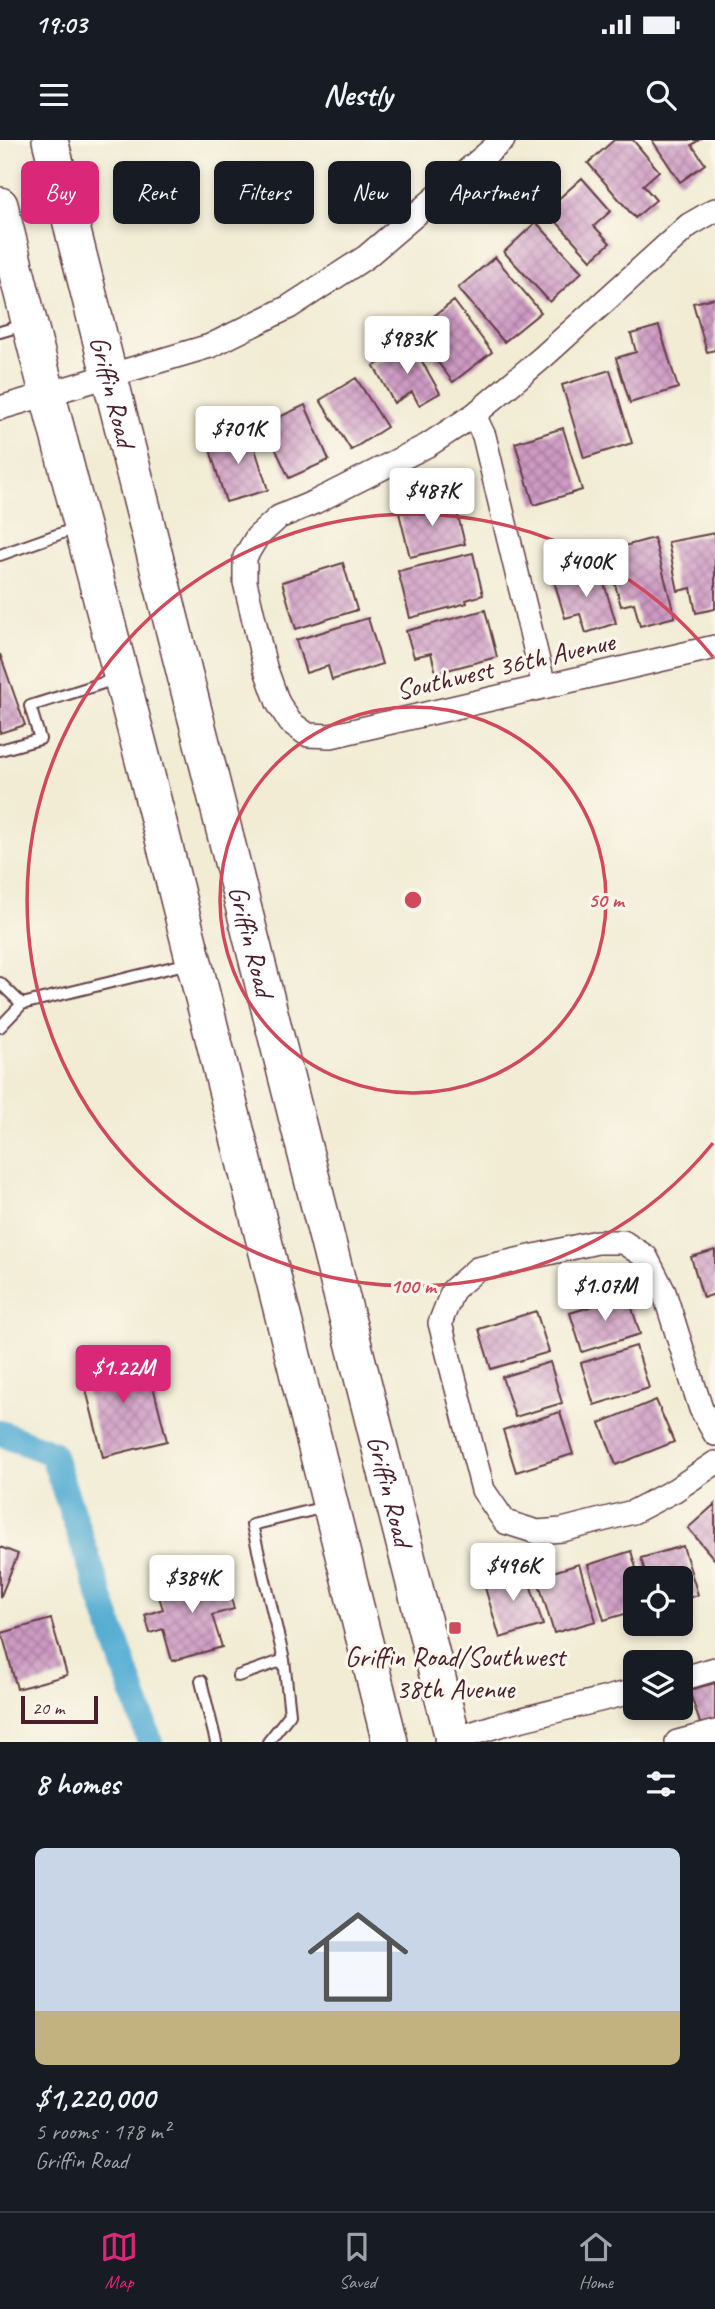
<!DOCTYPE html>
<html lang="en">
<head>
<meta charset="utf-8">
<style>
  :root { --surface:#171b24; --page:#20242c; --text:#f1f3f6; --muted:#9ea1a6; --line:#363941; --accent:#db2777 }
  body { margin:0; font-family:Caveat,sans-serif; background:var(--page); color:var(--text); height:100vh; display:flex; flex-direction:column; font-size:26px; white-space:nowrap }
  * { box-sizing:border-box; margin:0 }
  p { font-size:23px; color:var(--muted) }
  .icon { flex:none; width:38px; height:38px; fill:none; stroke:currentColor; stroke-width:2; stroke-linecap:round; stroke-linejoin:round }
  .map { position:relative; height:1602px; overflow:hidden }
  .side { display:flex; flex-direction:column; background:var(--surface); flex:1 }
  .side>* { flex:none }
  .banner { position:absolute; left:21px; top:21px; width:674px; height:63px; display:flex; gap:14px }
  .tools { position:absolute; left:623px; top:1426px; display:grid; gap:14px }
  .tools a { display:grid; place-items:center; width:70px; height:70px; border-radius:10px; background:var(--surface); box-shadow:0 4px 10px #0003; font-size:35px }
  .scale { position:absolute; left:21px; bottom:18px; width:77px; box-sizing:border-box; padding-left:7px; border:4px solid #4a1f2b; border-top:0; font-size:19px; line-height:24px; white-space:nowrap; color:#4a1f2b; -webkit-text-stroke:5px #fbf7ec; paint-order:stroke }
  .price { position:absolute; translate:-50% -60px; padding:0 16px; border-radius:7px; background:#fff; color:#222; font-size:23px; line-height:46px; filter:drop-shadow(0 2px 4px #0008) }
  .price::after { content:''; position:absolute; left:50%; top:42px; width:21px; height:16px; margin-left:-10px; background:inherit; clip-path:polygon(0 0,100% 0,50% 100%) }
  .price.current { background:var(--accent); color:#fff }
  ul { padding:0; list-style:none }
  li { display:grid; align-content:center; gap:14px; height:371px; padding:0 35px }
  li span { display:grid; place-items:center; height:217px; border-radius:10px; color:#555 }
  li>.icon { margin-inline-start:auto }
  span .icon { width:126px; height:126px; fill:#fffc; stroke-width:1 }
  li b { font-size:30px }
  h2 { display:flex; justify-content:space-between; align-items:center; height:84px; padding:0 35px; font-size:30px }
  .tag { padding:0 24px; border-radius:10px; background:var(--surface); box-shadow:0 4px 10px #0003; font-size:24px; line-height:63px }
  .tag.current { background:var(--accent); color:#fff }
  .status { display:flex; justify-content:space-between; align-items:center; height:49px; padding:0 35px; background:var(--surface); direction:ltr }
  .status svg { height:19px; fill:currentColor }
  header { display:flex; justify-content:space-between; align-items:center; height:91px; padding:0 35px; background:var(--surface); font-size:32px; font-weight:800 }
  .menu { display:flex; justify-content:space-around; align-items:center; height:98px; border-top:2px solid var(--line); background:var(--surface); font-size:19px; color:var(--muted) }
  .menu a { display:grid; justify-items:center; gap:4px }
  .menu .current { color:var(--accent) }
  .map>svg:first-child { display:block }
</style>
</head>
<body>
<div class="status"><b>19:03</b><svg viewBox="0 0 49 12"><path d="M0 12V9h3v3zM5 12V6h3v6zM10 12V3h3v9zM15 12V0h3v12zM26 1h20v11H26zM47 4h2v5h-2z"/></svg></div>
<header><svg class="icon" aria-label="menu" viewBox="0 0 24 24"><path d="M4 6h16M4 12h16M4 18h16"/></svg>Nestly<svg class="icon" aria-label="search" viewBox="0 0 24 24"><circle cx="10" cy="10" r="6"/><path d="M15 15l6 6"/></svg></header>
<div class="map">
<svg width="715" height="1602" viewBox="0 0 715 1602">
  <defs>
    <pattern id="building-cross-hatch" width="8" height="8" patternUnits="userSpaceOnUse" patternTransform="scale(1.75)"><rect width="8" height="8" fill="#cd9ac3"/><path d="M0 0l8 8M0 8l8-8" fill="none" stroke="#a87d9f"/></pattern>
  </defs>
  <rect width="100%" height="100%" fill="#fbf7ec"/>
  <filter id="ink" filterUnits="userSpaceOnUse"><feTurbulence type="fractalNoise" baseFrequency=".0143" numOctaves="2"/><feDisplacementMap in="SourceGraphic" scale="14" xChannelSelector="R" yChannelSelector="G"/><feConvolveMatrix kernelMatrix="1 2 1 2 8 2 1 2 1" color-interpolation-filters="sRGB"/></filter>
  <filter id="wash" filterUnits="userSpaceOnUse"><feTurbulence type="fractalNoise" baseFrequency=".00686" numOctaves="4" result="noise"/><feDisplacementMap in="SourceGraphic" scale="28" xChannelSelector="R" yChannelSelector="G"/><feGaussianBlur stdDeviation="1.57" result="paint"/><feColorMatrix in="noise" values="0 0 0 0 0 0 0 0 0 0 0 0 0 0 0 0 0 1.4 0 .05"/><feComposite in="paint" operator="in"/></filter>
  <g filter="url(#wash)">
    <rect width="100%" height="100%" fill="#f2ecd4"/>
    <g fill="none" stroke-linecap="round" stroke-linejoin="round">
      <path stroke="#56aed3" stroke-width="26" d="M0,1293L52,1313L150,1602"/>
    </g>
    <g id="blocks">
      <path fill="url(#building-cross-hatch)" d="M614,0H633L659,31L643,45L656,60L635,78L588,23Z
        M652,0H699L692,5L705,24L680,42Z
        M582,38L611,71L594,86L610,103L591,120L546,70Z
        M536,82L582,132L550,162L504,112Z
        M495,117L541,172L504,202L458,148Z
        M715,158V210L707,212L693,163Z
        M454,161L492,212L453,242L414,191Z
        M659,186L678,248L630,263L616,218L636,212L631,194Z
        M412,204L440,253L419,265L412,252L394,263L374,226Z
        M610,230L632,303L584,318L562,245Z
        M356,238L387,287L351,310L320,260Z
        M305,265L329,320L289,338L264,284Z
        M563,288L582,350L534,365L515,303Z
        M249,290L268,350L226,362L208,303Z
        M454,360L465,404L410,417L399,373Z
        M715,393V469L696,473L691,448L678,451L668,402Z
        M654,398L675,477L640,486L634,463L621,466L606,411Z
        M473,413L483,455L466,460L467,463L410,478L398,431Z
        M343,423L357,470L296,489L282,442Z
        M599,427L616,483L586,493L580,474L565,478L554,441Z
        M485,470L497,517L436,533L431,513L414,517L406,491Z
        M368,478L382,524L332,540L328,526L306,533L296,500Z
        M0,514L25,585L0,593Z
        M715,1110V1154L703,1158L691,1117Z
        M628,1155L640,1194L582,1212L570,1173Z
        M536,1171L549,1212L491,1229L479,1189Z
        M636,1206L649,1248L594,1265L581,1223Z
        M145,1215L167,1301L103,1317L80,1226L102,1220L104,1226Z
        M550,1222L562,1263L515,1277L502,1237Z
        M656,1260L674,1302L616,1325L600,1283Z
        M560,1272L573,1314L516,1332L503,1290Z
        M715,1364V1420L688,1388Z
        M683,1406L698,1455L681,1460V1438H647L641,1418Z
        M0,1407L18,1414L0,1458Z
        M631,1411L639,1438H635V1471L604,1480L588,1425Z
        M579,1424L596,1481L554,1493L537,1437Z
        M525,1428L543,1485L500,1498L483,1441Z
        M224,1432L234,1469L212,1475L222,1507L172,1521L163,1489L150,1493L145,1475L163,1469L157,1451Z
        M51,1479L67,1535L17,1549L2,1493Z
        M715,1543V1589L703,1592L689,1550Z"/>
    </g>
  </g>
  <g filter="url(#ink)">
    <use href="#blocks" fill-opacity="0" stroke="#633e44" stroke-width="2"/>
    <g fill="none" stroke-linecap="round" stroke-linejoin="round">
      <g stroke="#633e44" stroke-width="14">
        <path id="service" d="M0,192L24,185
          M0,415L79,387
          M0,610L40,599L30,566L119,538
          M0,843L22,864
          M0,887L22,864L189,823
          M238,1536L284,1520
          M201,1541L216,1602
          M268,1602L290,1574L284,1520L252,1385L325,1367"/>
      </g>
      <g stroke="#633e44" stroke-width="26">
        <path id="minor" d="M715,70L689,85L543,217L474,275L428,305L315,362L279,377L257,397L245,417V442L265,527L278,563L290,582L308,595L331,596L715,507
          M0,268L210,206L289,167L366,117L503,0
          M474,275L484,296L544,546
          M715,1294L701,1269L664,1152L646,1117L623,1102H597L477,1129L453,1150L440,1183L483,1350L505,1382L537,1392L562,1390L633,1372L675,1350L715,1323
          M681,1539L715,1529
          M446,1602L499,1585L635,1551
          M677,1602L715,1592"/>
      </g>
      <g stroke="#633e44" stroke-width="38">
        <g id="primary">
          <path id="s1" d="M50,0L454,1602"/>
          <path d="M0,65C49,267 104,466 155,667C235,978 312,1290 390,1602"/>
        </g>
      </g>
      <use href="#service" stroke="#fff" stroke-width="10"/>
      <use href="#minor" stroke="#fff" stroke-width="23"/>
      <use href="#primary" stroke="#fff" stroke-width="35"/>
    </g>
  </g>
  <g fill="none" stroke="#d1495b" stroke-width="3.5">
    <circle cx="413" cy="760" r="193"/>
    <path d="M713 1003A386 386 0 1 1 713 517"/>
  </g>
  <rect fill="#d1495b" stroke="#fbf7ec" stroke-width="2.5" x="448" y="1481" width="14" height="14" rx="3.5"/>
  <g text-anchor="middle" stroke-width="6" stroke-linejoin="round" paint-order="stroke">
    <g font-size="28" fill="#4a1f2b" stroke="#fbf7ec">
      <text dy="10" stroke="none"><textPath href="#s1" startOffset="259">Griffin Road</textPath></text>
      <text transform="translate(505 525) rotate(-13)" y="10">Southwest 36th Avenue</text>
      <text dy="10" stroke="none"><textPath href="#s1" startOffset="826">Griffin Road</textPath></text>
      <text dy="10" stroke="none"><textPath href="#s1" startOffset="1393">Griffin Road</textPath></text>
    </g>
    <g font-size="28" fill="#4a1f2b" stroke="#fbf7ec">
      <text x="455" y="1526">Griffin Road/Southwest<tspan x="455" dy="32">38th Avenue</tspan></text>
    </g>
  </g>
  <circle cx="413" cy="760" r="10" fill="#d1495b" stroke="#fbf7ec" stroke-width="3.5"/>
  <g font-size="21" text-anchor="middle" font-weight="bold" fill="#d1495b" stroke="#fbf7ec" stroke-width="6" stroke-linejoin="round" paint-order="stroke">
    <text x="606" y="767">50 m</text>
    <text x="413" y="1153">100 m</text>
  </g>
</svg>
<div class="tools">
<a><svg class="icon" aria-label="locate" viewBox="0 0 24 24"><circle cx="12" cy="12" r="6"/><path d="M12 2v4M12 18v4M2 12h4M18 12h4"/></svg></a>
<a><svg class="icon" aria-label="layers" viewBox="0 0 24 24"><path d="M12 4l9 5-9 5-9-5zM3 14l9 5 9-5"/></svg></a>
</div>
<div class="scale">20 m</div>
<b class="price" style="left:407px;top:236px">$983K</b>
<b class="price" style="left:238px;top:326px">$701K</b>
<b class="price" style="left:432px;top:388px">$487K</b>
<b class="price" style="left:586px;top:459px">$400K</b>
<b class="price" style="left:605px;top:1183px">$1.07M</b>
<b class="price current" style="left:123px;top:1265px">$1.22M</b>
<b class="price" style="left:513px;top:1463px">$496K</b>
<b class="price" style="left:192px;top:1475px">$384K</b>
<div class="banner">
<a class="tag current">Buy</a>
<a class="tag">Rent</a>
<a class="tag">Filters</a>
<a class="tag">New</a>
<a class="tag">Apartment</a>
</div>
</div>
<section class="side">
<h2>8 homes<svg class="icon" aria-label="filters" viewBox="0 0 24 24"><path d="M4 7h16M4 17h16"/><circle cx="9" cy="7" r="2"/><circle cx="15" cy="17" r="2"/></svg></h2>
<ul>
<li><span style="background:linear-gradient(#c9d6e8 75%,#c2b280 0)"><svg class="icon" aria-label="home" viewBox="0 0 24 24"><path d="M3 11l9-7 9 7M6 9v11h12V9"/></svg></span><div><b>$1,220,000</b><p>5 rooms · 178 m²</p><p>Griffin Road</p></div></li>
</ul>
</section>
<nav class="menu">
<a class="current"><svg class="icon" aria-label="map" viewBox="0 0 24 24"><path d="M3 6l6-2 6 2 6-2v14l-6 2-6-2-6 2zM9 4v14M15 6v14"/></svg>Map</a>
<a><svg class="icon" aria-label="saved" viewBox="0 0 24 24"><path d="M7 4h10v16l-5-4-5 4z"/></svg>Saved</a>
<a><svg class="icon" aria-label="home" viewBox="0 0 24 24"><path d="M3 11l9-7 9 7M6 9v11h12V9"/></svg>Home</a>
</nav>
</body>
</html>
